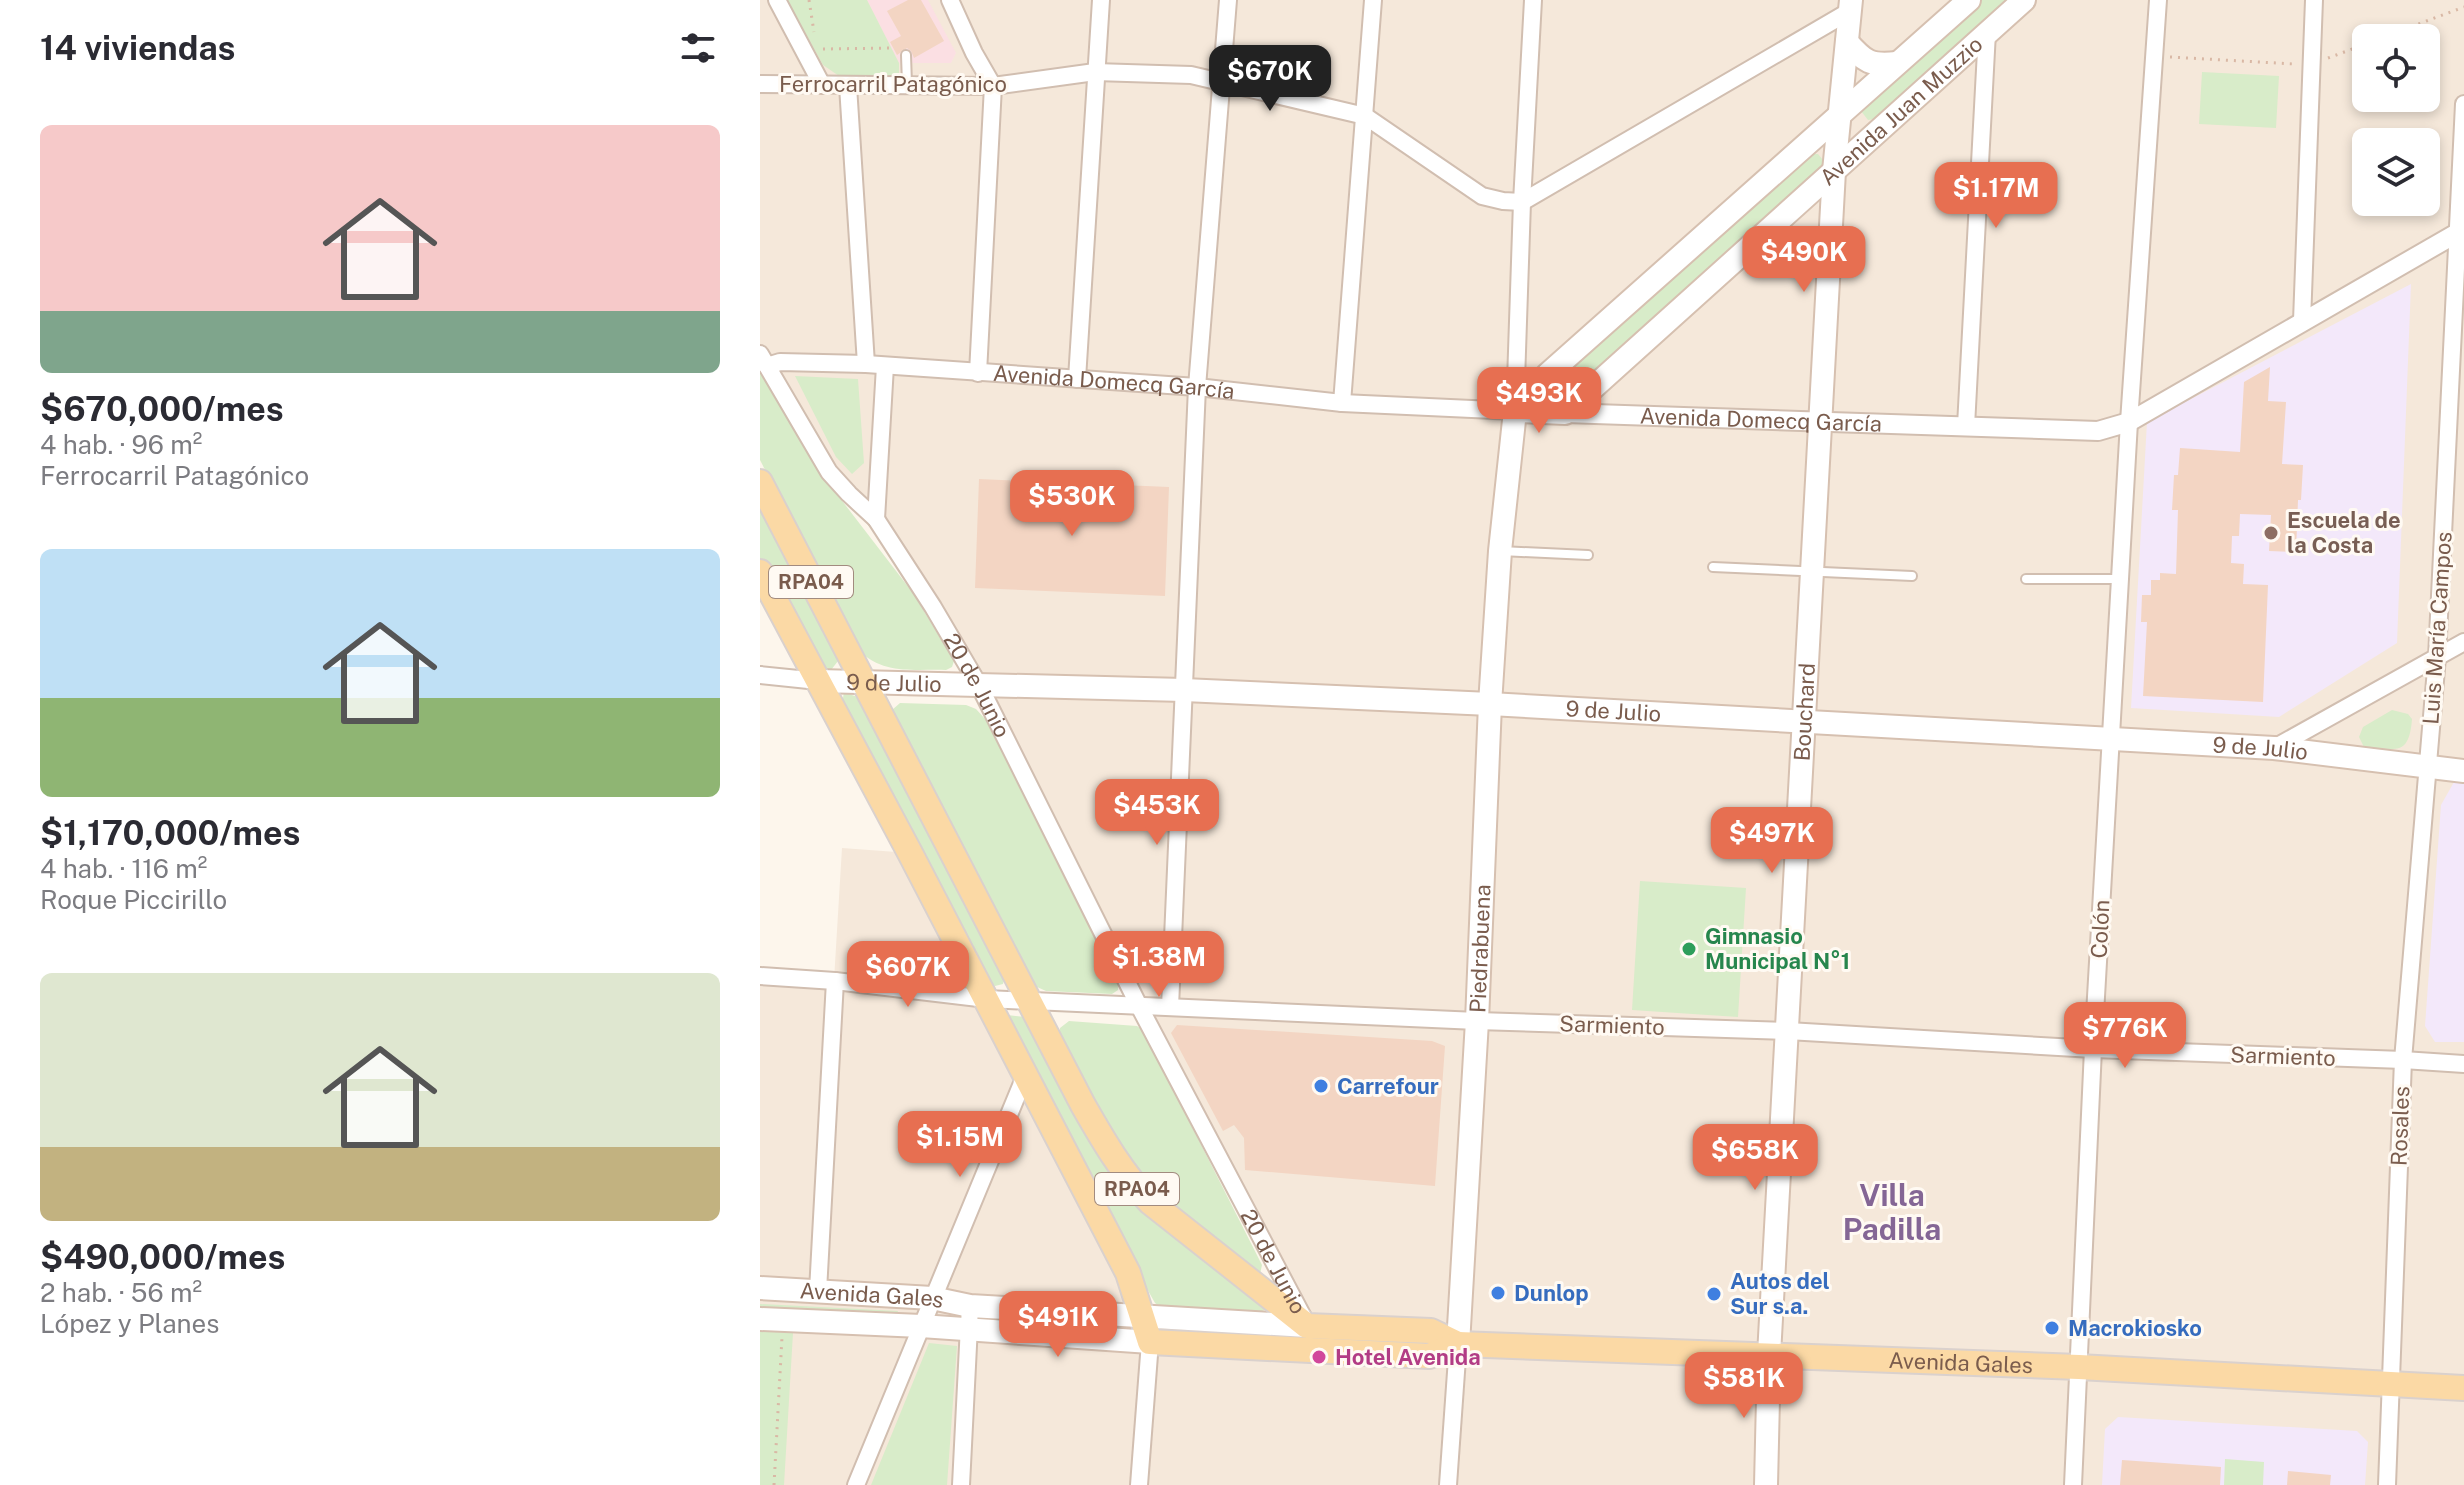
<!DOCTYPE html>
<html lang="es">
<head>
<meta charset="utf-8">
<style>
  :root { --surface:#fff; --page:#f7f7f7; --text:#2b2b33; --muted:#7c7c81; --accent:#e76f51 }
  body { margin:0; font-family:"Public Sans",sans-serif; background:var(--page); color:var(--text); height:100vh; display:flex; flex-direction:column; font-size:30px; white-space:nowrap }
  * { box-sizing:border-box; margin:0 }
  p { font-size:26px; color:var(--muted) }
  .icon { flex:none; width:44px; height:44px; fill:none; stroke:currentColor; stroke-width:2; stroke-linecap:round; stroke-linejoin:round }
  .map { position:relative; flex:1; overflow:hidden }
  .drawer { display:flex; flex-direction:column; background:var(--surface); width:760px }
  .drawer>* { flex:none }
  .buttons { position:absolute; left:1592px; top:24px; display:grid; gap:16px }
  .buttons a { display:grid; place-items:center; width:88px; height:88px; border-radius:12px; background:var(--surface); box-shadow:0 4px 12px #0003; font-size:40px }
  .price { position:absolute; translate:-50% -68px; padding:0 18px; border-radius:16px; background:var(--accent); color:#fff; font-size:26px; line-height:52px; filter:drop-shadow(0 2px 4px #0008) }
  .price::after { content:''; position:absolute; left:50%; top:48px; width:24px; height:18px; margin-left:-12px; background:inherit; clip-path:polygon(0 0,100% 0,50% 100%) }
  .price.current { background:#222; color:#fff }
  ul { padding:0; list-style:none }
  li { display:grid; align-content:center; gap:16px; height:424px; padding:0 40px }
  li span { display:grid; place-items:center; height:248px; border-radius:12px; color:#555 }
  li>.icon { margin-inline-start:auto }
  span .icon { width:144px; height:144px; fill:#fffc; stroke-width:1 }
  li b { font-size:34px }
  h2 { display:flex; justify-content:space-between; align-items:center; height:96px; padding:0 40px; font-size:34px }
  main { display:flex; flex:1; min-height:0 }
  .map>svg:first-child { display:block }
</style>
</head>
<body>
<main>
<section class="drawer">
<h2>14 viviendas<svg class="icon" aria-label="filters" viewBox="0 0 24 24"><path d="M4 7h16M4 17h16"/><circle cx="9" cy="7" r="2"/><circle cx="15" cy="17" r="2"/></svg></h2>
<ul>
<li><span style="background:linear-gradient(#f6c9c9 75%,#7fa58c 0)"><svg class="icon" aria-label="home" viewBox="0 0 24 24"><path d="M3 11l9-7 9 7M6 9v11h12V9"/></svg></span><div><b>$670,000/mes</b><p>4 hab. · 96 m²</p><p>Ferrocarril Patagónico</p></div></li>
<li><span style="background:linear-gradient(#bfe0f5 60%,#8fb573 0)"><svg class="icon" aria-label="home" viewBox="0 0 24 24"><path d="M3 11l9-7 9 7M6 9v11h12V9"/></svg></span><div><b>$1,170,000/mes</b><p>4 hab. · 116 m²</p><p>Roque Piccirillo</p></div></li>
<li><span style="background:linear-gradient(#dfe7d0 70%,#c2b280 0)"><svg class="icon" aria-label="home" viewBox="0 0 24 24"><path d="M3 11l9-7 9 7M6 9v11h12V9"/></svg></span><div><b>$490,000/mes</b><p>2 hab. · 56 m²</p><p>López y Planes</p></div></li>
</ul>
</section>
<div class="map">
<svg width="1704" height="1485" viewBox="0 0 1704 1485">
  <rect width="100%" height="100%" fill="#fdf6ec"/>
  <path fill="#f5e8da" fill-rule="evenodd" d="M0,0H1704V1485H0V976L74,980L82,848L150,853L381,1316L547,1326L173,607L89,494L0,354ZM1606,38H1666V98H1606ZM1606,142H1666V202H1606Z"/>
  <path fill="#f3e8fa" d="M1651,284L1637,643L1519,717L1371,708L1387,422Z
    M1694,782L1704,783V1042H1675L1665,1026L1681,805Z
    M1358,1417L1597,1431L1608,1442L1605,1485H1342L1345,1429Z"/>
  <path fill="#fbdfe3" d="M107,0H168L196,53L191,63H139Z"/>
  <path fill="#d8ecc9" d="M27,0H107L139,63V77L79,76L63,65Z
    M1220,0H1249L1114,119L1108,120L1101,111L1104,102Z
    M1442,72L1519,76L1516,128L1439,124Z
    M1051,154H1058L1063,160V168L810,392H803L797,384L800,375Z
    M0,370L63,476L153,593L194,661L192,667L186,670C152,669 124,675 98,650L0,460Z
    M35,376L98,379L104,463L92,474L76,457Z
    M0,497L76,648L78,661L71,670L62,667L0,558Z
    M84,692L100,698L245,975L243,984L235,986L226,982L82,704Z
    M140,703L206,705L216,709L226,720L358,978V990L352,994L286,991L277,987L133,721L132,710Z
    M1632,710L1648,714L1652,719C1649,757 1636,749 1604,747L1599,737L1603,727Z
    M880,881L986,888L978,1017L872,1010Z
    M247,1015L265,1017L268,1020L362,1194L500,1301L505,1305V1310L499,1312L399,1306L395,1303L359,1239Z
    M309,1021L377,1026L383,1030L502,1265L500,1274L410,1209L362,1157L299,1035L300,1028Z
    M0,1304L138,1311L137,1319L0,1311Z
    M237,1317L351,1324V1331L237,1324Z
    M0,1331L33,1333L24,1485H0Z
    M169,1343L197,1346L187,1485H111Z
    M1465,1459L1504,1462L1503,1485H1464Z"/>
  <path fill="#f3d5c3" d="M148,0H161L184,41L154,58L151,51L147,48L137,55L130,42L141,36L127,11Z
    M1510,367L1508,401L1526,402L1522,464L1543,465L1541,500H1538L1536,552L1509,551L1511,515L1480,514L1479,536H1472L1471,563L1484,564L1483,584L1508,585L1503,702L1383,696L1387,622H1381L1382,595H1391V580H1400V573L1416,574L1418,510H1412L1414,475H1418L1420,448L1480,452L1484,382Z
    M219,479L409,487L405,596L215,588Z
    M417,1025L672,1041L685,1046L675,1186L485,1170L484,1138L474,1125L463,1131L411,1033Z
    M1362,1460L1461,1467L1460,1485H1360Z
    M1528,1471L1571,1475L1570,1485H1527Z"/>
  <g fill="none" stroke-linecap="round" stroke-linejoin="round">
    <g stroke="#d1beb0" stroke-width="12">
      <path id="service" d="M146,55L147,84
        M741,551L828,555
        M953,567L1152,576
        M1266,579H1360"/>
    </g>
    <g stroke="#d1beb0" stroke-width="20">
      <g id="minor">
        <path d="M17,0L62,85"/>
        <path d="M190,0L214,53L233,86L218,373"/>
        <path d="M0,84L233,86L335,72L431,75L605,116L722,196L743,201L762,202L1090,11"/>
        <path d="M88,86L106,364"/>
        <path d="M1542,321L1554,0"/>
        <path id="s1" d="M0,354L69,472L89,494L116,519L173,607L220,687L379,1006L543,1317"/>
        <path id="s2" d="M7,366L20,362L106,364L437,387L582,403L755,411L762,202L773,0"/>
        <path d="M317,379L341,0"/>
        <path d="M582,403L613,0"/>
        <path d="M1206,426L1227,32"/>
        <path d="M116,519L125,366"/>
        <path d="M0,675L58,681"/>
        <path d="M1514,748L1704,642"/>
        <path d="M0,976L75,981L227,999L717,1021L1028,1031L1333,1049L1643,1060L1704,1064"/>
        <path d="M410,1007L437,387L468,0"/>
        <path d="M58,1291L75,981"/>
        <path d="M96,1485L265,1076"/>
        <path d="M201,1485L210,1306"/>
        <path d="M379,1485L390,1342"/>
        <path d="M688,1485L698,1344"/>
        <path d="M1313,1485L1333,1049L1369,422L1398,0"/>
        <path d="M1627,1485L1643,1060L1677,657L1704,104"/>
      </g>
    </g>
    <g stroke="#d1beb0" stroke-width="22">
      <g id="tertiary">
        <path id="s3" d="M805,413L1338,431L1369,422L1704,229"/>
      </g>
    </g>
    <g stroke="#d6c0b0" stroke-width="26">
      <g id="secondary">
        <path d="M1087,42C1105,62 1110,66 1137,63"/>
        <path id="s4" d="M755,411L805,413L1264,0"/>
        <path d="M755,411L788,374L1209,0"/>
        <path id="s5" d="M58,681L424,690L730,704L1514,748L1704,771"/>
        <path id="s6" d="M0,1288L172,1298L210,1306L547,1326"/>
        <path d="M0,1319L161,1326L390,1342"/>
        <path id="s7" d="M698,1344L717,1021L730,704L740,551L755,411"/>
        <path id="s8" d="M1006,1485L1009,1355L1074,171L1091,0"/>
      </g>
    </g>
    <g stroke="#dad1cd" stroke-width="28">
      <g id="primary">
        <path d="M0,482L323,1105C343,1140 362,1173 390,1202L547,1326L671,1331L698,1344"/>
        <path id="s9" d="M0,572L150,853L368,1273L390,1342L669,1356L698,1344L1319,1367L1704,1388"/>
      </g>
    </g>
    <path stroke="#d9b8a5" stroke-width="3" stroke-dasharray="2 6" stroke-linecap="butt" d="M49,0L54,32
      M1621,38L1704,7
      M63,49L132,48
      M1410,57L1534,64
      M1568,58L1606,44
      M14,1485L22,1337"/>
    <use href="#service" stroke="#fff" stroke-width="8"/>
    <use href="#minor" stroke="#fff" stroke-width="16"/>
    <use href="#tertiary" stroke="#fff" stroke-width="18"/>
    <use href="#secondary" stroke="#fff" stroke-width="22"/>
    <use href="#primary" stroke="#fbd9a5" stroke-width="24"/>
  </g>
  <circle fill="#8d6e63" stroke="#fffaf3" stroke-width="3" cx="1511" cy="533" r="8"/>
  <circle fill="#2e9e5b" stroke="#fffaf3" stroke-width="3" cx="929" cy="949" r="8"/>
  <g fill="#3f7fe0" stroke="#fffaf3" stroke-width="3">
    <circle cx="561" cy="1086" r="8"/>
    <circle cx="738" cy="1293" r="8"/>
    <circle cx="954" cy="1294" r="8"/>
    <circle cx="1292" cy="1328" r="8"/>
  </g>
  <circle fill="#d1479c" stroke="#fffaf3" stroke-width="3" cx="559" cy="1357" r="8"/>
  <g text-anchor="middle" stroke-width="6" stroke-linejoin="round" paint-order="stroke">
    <g fill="#fffaf3" stroke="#a28b7f" stroke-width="2">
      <rect x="9" y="566" width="84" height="32" rx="6"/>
      <rect x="335" y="1173" width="84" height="32" rx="6"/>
    </g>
    <g font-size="20" font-weight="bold" fill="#7a5c4d">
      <text x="51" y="589">RPA04</text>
      <text x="377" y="1196">RPA04</text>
    </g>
    <g font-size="22" fill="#7a5c4d" stroke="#fffaf3">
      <text x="133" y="92">Ferrocarril Patagónico</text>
      <text dy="8" stroke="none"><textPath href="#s4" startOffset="502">Avenida Juan Muzzio</textPath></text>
      <text dy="8" stroke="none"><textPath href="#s2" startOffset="348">Avenida Domecq García</textPath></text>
      <text dy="8" stroke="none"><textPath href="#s3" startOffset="196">Avenida Domecq García</textPath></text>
      <text transform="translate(1677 628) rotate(-86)" y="8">Luis María Campos</text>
      <text dy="8" stroke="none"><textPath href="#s5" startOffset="76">9 de Julio</textPath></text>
      <text dy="8" stroke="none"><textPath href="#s1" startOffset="398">20 de Junio</textPath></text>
      <text dy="8" stroke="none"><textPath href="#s5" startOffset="796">9 de Julio</textPath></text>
      <text dy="8" stroke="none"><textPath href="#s8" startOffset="774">Bouchard</textPath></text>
      <text dy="8" stroke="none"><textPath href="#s5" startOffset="1444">9 de Julio</textPath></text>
      <text transform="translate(1340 929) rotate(-87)" y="8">Colón</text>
      <text dy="8" stroke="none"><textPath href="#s7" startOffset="396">Piedrabuena</textPath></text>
      <text transform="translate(852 1025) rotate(2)" y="8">Sarmiento</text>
      <text transform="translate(1523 1056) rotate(2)" y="8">Sarmiento</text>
      <text transform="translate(1640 1126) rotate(-88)" y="8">Rosales</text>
      <text dy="8" stroke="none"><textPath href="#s1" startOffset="1046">20 de Junio</textPath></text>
      <text dy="8" stroke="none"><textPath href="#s6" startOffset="112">Avenida Gales</textPath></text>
      <text dy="8" stroke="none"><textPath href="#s9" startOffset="1678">Avenida Gales</textPath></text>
    </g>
    <g font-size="22" font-weight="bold" fill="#785e54" stroke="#fffaf3" text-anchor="start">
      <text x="1527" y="528">Escuela de<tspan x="1527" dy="25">la Costa</tspan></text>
    </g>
    <g font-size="22" font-weight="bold" fill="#27864d" stroke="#fffaf3" text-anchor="start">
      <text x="945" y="944">Gimnasio<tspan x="945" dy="25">Municipal N°1</tspan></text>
    </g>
    <g font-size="22" font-weight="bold" fill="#366cbe" stroke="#fffaf3" text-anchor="start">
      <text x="577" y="1094">Carrefour</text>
      <text x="970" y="1289">Autos del<tspan x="970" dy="25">Sur s.a.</tspan></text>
      <text x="754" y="1301">Dunlop</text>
      <text x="1308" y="1336">Macrokiosko</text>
    </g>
    <g font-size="22" font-weight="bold" fill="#b23c85" stroke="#fffaf3" text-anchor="start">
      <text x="575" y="1365">Hotel Avenida</text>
    </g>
    <g font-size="30" font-weight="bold" fill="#846695" stroke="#fffaf3">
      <text x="1132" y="1206">Villa<tspan x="1132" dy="34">Padilla</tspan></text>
    </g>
  </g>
</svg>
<div class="buttons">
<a><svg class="icon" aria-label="locate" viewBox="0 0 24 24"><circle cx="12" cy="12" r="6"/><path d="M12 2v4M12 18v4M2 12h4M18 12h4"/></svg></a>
<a><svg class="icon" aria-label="layers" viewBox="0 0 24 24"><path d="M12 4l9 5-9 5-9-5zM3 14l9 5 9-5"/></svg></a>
</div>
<b class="price current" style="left:510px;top:113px">$670K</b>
<b class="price" style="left:1236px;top:230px">$1.17M</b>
<b class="price" style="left:1044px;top:294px">$490K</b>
<b class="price" style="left:779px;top:435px">$493K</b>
<b class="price" style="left:312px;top:538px">$530K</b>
<b class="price" style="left:397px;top:847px">$453K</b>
<b class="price" style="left:1012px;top:875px">$497K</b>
<b class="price" style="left:399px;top:999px">$1.38M</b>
<b class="price" style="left:148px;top:1009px">$607K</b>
<b class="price" style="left:1365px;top:1070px">$776K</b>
<b class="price" style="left:200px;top:1179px">$1.15M</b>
<b class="price" style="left:995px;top:1192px">$658K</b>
<b class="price" style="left:298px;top:1359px">$491K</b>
<b class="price" style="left:984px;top:1420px">$581K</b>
</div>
</main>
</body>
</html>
